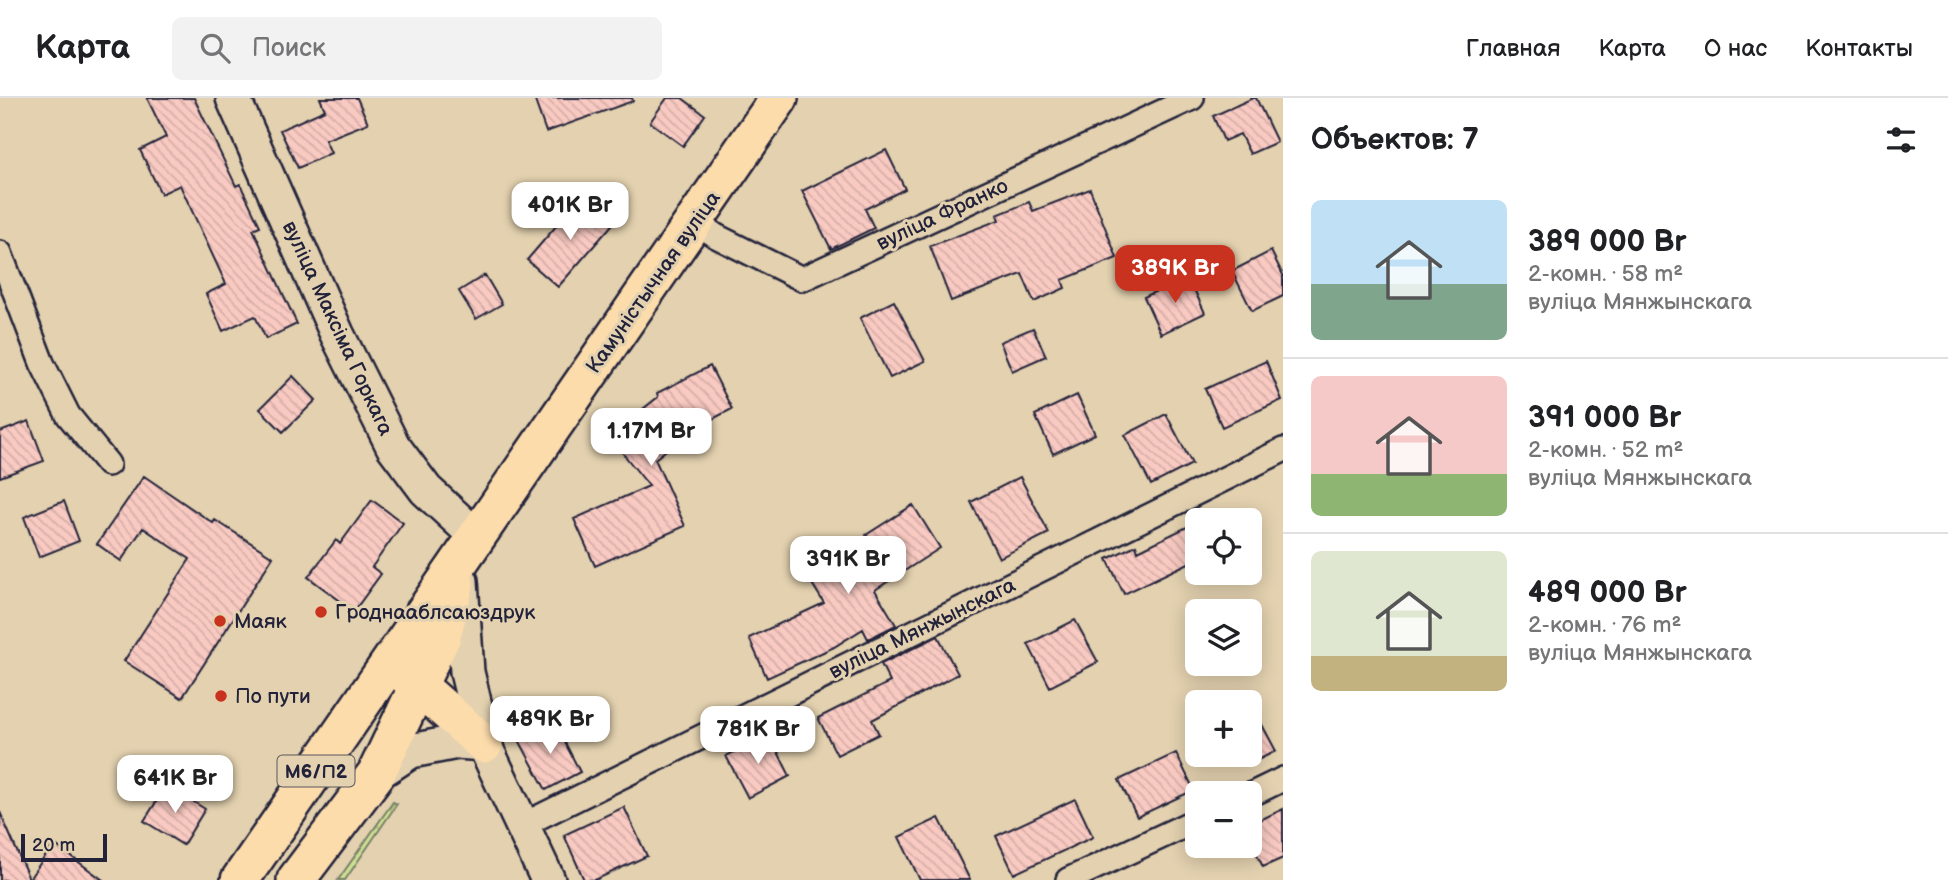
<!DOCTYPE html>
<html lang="ru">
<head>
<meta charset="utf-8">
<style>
  :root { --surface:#fff; --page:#f2f2f2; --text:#202124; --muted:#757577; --line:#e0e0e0; --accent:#c8321e }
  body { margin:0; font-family:"Balsamiq Sans",sans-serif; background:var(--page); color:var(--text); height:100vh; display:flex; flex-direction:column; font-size:26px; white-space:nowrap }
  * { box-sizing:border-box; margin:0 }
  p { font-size:23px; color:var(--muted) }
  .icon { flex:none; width:38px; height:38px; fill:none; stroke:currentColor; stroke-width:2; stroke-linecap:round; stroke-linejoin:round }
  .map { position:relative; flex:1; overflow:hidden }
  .details { display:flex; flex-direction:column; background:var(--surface); width:665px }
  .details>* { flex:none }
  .controls { position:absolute; left:1185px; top:410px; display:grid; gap:14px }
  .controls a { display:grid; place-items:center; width:77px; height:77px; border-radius:10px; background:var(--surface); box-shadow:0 4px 18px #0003; font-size:35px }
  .scale { position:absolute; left:21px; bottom:18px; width:86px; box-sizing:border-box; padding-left:7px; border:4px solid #22223b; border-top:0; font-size:19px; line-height:24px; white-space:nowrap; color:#22223b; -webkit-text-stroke:5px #e3d1af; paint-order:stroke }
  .price { position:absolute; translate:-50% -60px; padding:0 16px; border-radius:14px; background:#fff; color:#222; font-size:23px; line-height:46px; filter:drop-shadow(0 2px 4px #0008) }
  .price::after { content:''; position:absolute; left:50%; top:42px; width:21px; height:16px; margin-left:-10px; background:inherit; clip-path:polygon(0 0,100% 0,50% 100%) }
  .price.on { background:var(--accent); color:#fff }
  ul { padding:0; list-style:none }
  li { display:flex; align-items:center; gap:21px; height:175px; padding:0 28px }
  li+li { border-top:2px solid var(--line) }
  li span { display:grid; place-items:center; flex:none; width:196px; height:140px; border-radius:10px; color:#555 }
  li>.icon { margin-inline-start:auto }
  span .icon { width:84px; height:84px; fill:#fffc; stroke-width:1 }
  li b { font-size:30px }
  h2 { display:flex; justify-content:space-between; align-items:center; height:84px; padding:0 28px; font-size:30px }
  header { display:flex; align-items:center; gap:42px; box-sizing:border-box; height:98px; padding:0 35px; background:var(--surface); border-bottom:2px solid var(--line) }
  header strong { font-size:33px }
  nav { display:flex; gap:38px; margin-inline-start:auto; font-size:24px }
  .search { width:490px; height:63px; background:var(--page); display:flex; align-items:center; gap:18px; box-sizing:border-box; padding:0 24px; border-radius:10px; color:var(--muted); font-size:26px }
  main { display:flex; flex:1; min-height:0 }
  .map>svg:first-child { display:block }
</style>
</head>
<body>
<header>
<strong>Карта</strong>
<div class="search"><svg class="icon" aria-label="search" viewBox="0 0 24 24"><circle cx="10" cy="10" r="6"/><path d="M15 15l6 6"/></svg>Поиск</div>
<nav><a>Главная</a><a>Карта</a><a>О нас</a><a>Контакты</a></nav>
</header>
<main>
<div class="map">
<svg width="1283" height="782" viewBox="0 0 1283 782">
  <defs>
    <pattern id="forest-firs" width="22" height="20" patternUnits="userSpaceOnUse" patternTransform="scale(1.75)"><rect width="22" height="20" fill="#cedf93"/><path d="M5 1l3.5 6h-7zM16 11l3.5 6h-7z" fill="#b1bf80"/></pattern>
    <pattern id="building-back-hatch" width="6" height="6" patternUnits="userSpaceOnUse" patternTransform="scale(1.75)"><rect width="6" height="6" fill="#f9cac1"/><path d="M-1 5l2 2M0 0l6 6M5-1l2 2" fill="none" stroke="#d5ada7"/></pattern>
  </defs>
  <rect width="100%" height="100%" fill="#e3d1af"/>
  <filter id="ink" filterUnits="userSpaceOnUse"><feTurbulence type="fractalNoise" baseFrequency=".0143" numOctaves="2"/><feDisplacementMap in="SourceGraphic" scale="14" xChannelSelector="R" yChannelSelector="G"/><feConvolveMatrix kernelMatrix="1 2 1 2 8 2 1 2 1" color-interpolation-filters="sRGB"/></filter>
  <g filter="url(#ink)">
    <path fill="url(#forest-firs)" stroke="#788067" stroke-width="2" d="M393,704L397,706L345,782H338Z"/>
    <path fill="url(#building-back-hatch)" stroke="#22223b" stroke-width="2" d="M147,0H194L236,88L240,86L260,128L253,131L297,226L266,241L255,218L223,233L206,196L226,186L180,87L161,96L140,52L166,39Z
      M320,0H357L368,25L325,42L331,55L298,70L280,32L325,12Z
      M534,0H632L633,3L546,34Z
      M667,0H682L705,17L683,48L650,24Z
      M1253,0H1256L1277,44L1250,56L1240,36L1224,43L1213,18Z
      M886,52L905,91L865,111L874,130L831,151L802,93Z
      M1090,91L1117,160L1062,182L1065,190L1034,204L1022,176L951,203L930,148L999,122L997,117L1029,104L1033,113Z
      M581,99L612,127L558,189L527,162Z
      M1271,153L1283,177V198L1252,213L1232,173Z
      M485,177L502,206L476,221L459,193Z
      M1188,178L1205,215L1161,236L1144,199Z
      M894,203L925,263L890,280L860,220Z
      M1033,230L1046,258L1012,273L1000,244Z
      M1266,263L1282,302L1222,329L1205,291Z
      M710,268L732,311L691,332L655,361L685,428L595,468L574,421L649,388L609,338L658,299L657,295Z
      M293,278L316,302L283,334L260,311Z
      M1077,297L1095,336L1053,356L1035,317Z
      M1166,316L1192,366L1151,387L1125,337Z
      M29,323L44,363L0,379V334Z
      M144,378L213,425L215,422L273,459L182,600L124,563L190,461L143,430L121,463L97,446Z
      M1020,379L1049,435L999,460L971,404Z
      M372,402L403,425L372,469L381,476L354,513L308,479L336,442L340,446Z
      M64,403L79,443L39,459L24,419Z
      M913,407L940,450L875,492L896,527L868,541L863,531L834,549L767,580L749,540L824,505L811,484L873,447L866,437Z
      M1197,424V461L1124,496L1107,461L1136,447L1138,453Z
      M1075,522L1098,564L1050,589L1028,546Z
      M938,538L958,576L872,622L879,636L837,657L818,620L890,584L881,566Z
      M1250,604L1276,653L1250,666Z
      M554,623L580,674L546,692L519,642Z
      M769,636L790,678L748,700L726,658Z
      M1176,655L1194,692L1137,719L1119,682Z
      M167,687L205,711L183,747L144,723Z
      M1075,701L1093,739L1014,776L996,738Z
      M624,709L647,758L595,782H584L564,737Z
      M1283,711V760L1263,769L1250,742V727Z
      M0,714L29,781L54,746L103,782H0Z
      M939,720L970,782H920L899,739Z"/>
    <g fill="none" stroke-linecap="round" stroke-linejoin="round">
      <g stroke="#22223b" stroke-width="28">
        <path id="street" d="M695,123L716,138L802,181L1192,0
          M0,155L42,265L68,317L108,366
          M1250,697L1283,681
          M523,727L1283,352
          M1068,782L1197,722"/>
      </g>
      <g stroke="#22223b" stroke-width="38">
        <path id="secondary" d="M233,0L337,236L393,348L426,392L476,438
          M461,483L467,574L484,646L548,782
          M376,676L411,653L457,644L484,646"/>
      </g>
      <g stroke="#22223b" stroke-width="42">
        <path id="primary" d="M400,572L484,646
          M240,782L779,0
          M296,782L376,676L442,538L455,486"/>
      </g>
      <use href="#street" stroke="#e3d1af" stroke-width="23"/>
      <use href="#secondary" stroke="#e3d1af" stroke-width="33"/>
      <use href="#primary" stroke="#fddcac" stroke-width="37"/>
    </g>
  </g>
  <g fill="#c8321e" stroke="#e3d1af" stroke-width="2.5">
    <circle cx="321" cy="514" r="7"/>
    <circle cx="220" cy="523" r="7"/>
    <circle cx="221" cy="598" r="7"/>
  </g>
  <g text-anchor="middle" stroke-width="6" stroke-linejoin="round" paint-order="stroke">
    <rect fill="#e3d1af" stroke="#5c565e" stroke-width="2" x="277.5" y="657.5" width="77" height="31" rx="5"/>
    <g font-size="19" font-weight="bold" fill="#22223b">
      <text x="316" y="680">М6/П2</text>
    </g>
    <g font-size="21" fill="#22223b" stroke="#e3d1af">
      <text transform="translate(942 116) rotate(-25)" y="7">вуліца Франко</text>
      <text transform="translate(653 184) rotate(-55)" y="7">Камуністычная вуліца</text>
      <text transform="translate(338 230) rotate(65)" y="7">вуліца Максіма Горкага</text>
      <text transform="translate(922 530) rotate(-26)" y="7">вуліца Мянжынскага</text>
    </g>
    <g font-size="21" fill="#22223b" stroke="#e3d1af" text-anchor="start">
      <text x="335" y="521">Гроднааблсаюздрук</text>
      <text x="234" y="530">Маяк</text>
      <text x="235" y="605">По пути</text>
    </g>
  </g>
</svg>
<div class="controls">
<a><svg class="icon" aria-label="locate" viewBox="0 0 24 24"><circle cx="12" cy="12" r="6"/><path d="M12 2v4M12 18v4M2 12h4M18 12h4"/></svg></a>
<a><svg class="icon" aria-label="layers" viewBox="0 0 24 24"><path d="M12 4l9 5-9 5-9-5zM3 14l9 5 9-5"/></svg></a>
<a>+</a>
<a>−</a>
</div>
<div class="scale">20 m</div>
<b class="price" style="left:570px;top:144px">401K Br</b>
<b class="price on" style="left:1175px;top:207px">389K Br</b>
<b class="price" style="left:651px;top:370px">1.17M Br</b>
<b class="price" style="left:848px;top:498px">391K Br</b>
<b class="price" style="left:550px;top:658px">489K Br</b>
<b class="price" style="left:758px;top:668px">781K Br</b>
<b class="price" style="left:175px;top:717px">641K Br</b>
</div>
<section class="details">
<h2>Объектов: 7<svg class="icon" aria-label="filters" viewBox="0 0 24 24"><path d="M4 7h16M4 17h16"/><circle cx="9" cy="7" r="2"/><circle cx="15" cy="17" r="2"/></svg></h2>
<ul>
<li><span style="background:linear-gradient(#bfe0f5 60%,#7fa58c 0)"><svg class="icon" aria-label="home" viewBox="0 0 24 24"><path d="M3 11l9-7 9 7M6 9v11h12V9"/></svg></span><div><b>389 000 Br</b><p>2-комн. · 58 m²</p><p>вуліца Мянжынскага</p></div></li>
<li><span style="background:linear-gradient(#f6c9c9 70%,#8fb573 0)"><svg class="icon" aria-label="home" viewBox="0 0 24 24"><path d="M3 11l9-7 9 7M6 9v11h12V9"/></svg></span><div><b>391 000 Br</b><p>2-комн. · 52 m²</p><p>вуліца Мянжынскага</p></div></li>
<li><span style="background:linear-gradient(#dfe7d0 75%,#c2b280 0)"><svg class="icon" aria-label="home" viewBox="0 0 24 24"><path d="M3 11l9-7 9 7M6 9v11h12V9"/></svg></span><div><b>489 000 Br</b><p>2-комн. · 76 m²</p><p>вуліца Мянжынскага</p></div></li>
</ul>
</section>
</main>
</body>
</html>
